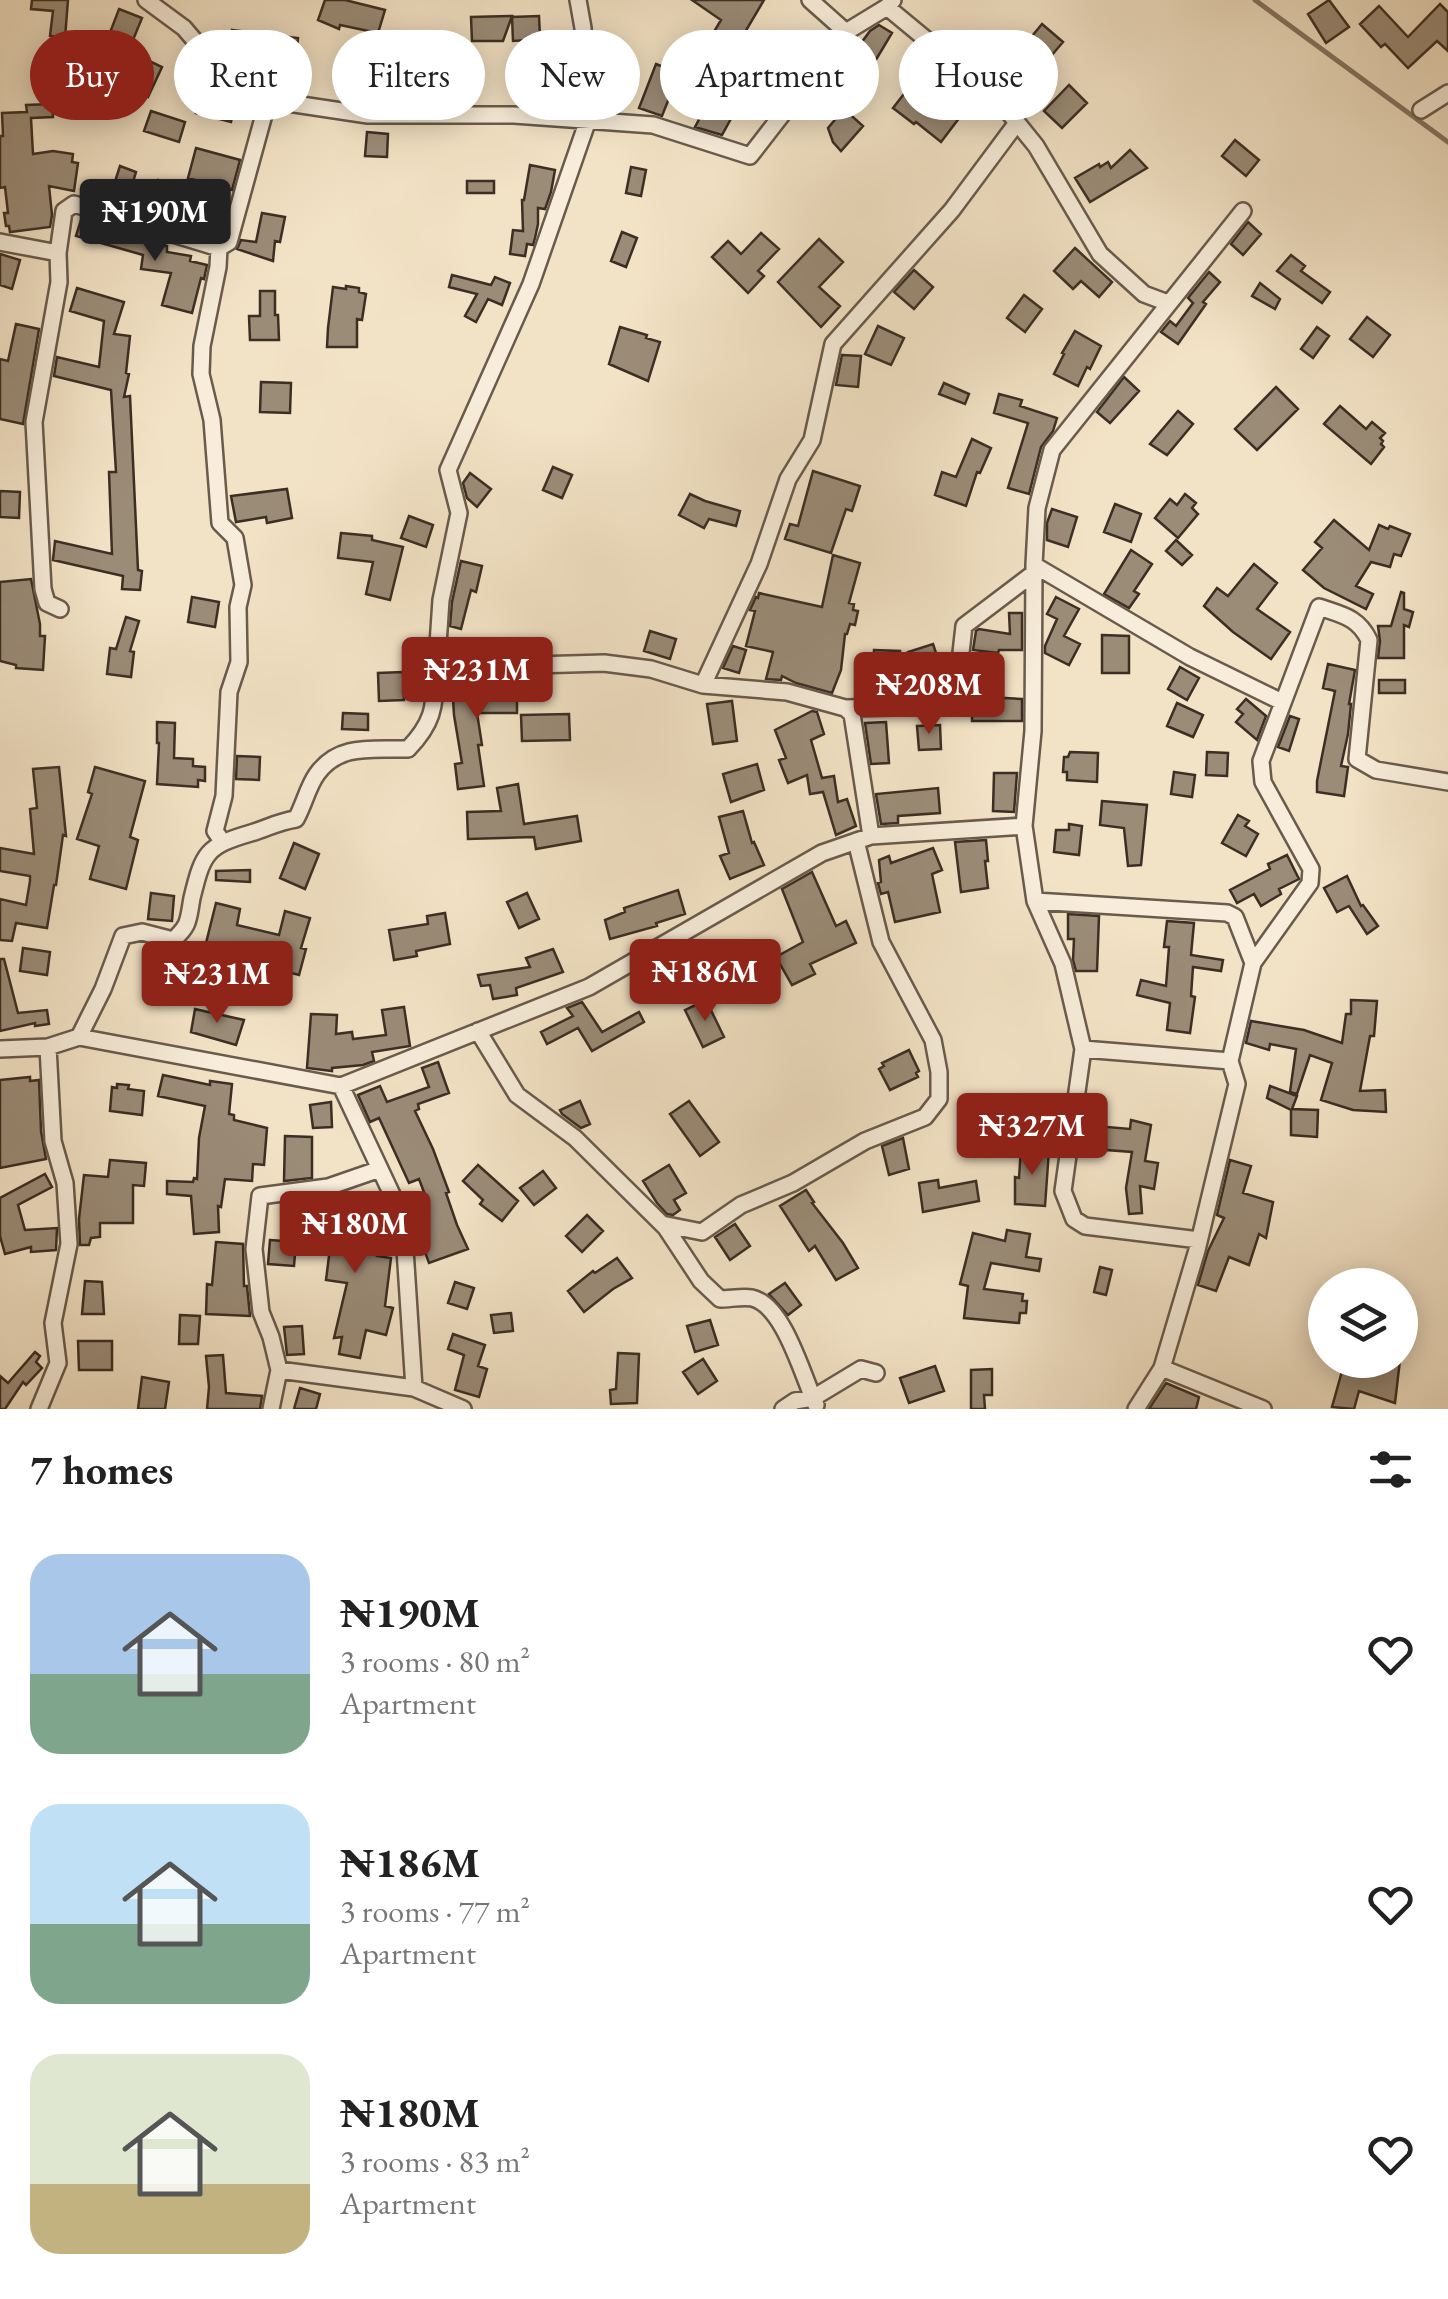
<!DOCTYPE html>
<html lang="en">
<head>
<meta charset="utf-8">
<style>
  :root { --surface:#fff; --page:#f2f2f2; --text:#222; --muted:#767676; --accent:#8f2418 }
  body { margin:0; font-family:"EB Garamond",serif; background:var(--page); color:var(--text); height:100vh; display:flex; flex-direction:column; font-size:38px; white-space:nowrap }
  * { box-sizing:border-box; margin:0 }
  p { font-size:32px; color:var(--muted) }
  .icon { flex:none; width:55px; height:55px; fill:none; stroke:currentColor; stroke-width:2; stroke-linecap:round; stroke-linejoin:round }
  .map { position:relative; height:1409px; overflow:hidden }
  .drawer { display:flex; flex-direction:column; background:var(--surface); flex:1 }
  .drawer>* { flex:none }
  .top-card { position:absolute; left:30px; top:30px; width:1390px; height:90px; display:flex; gap:20px }
  .controls { position:absolute; left:1308px; top:1268px; display:grid; gap:20px }
  .controls a { display:grid; place-items:center; width:110px; height:110px; border-radius:50%; background:var(--surface); box-shadow:0 5px 25px #0003; font-size:50px }
  .price { position:absolute; translate:-50% -85px; padding:0 22px; border-radius:10px; background:var(--accent); color:#fff; font-size:32px; line-height:65px; filter:drop-shadow(0 2px 5px #0008) }
  .price::after { content:''; position:absolute; left:50%; top:60px; width:30px; height:22px; margin-left:-15px; background:inherit; clip-path:polygon(0 0,100% 0,50% 100%) }
  .price.current { background:#222; color:#fff }
  ul { padding:0; list-style:none }
  li { display:flex; align-items:center; gap:30px; height:250px; padding:0 30px }
  li span { display:grid; place-items:center; flex:none; width:280px; height:200px; border-radius:30px; color:#555 }
  li>.icon { margin-inline-start:auto }
  span .icon { width:120px; height:120px; fill:#fffc; stroke-width:1 }
  li b { font-size:42px }
  h2 { display:flex; justify-content:space-between; align-items:center; height:120px; padding:0 30px; font-size:42px }
  .chip { padding:0 35px; border-radius:45px; background:var(--surface); box-shadow:0 5px 25px #0003; font-size:35px; line-height:90px }
  .chip.current { background:var(--accent); color:#fff }
  .map>svg:first-child { display:block }
</style>
</head>
<body>
<div class="map">
<svg width="1448" height="1409" viewBox="0 0 1448 1409">
  <rect width="100%" height="100%" fill="#f3e3c6"/>
  <filter id="stains"><feTurbulence type="fractalNoise" baseFrequency=".002" numOctaves="4"/><feColorMatrix values="0 0 0 0 .2 0 0 0 0 .09 0 0 0 0 .02 0 0 0 .5 -.17"/></filter>
  <radialGradient id="worn" r=".72"><stop offset=".6" stop-color="#630" stop-opacity="0"/><stop offset="1" stop-color="#630" stop-opacity=".3"/></radialGradient>
  <g fill="none" stroke-linecap="round" stroke-linejoin="round">
    <path stroke="#847564" stroke-width="5" d="M1255,0L1448,142"/>
  </g>
  <path fill="#9b8c78" stroke="#3b2e23" stroke-width="2.5" d="M32,0H68L65,38L50,36L53,11L31,9Z
    M325,0H345L385,10L378,33L340,25L339,29L318,20Z
    M692,0H764L735,49L712,35L721,20Z
    M1329,0L1349,27L1326,43L1308,14Z
    M1440,4L1448,12V51L1437,41L1408,68L1385,44L1381,47L1360,24L1379,6L1408,37Z
    M119,9L142,18L128,52L106,43Z
    M512,16L503,41H472L471,17Z
    M539,16L542,77H528L527,40L513,41L512,17Z
    M1042,24L1063,42L1046,62L1042,58L1019,83L997,62L1012,46L1018,53Z
    M879,25L892,33L877,58L839,109L822,96L870,31Z
    M232,30L298,38L296,58L253,53V61L230,59Z
    M143,58L162,67L148,97L130,88Z
    M656,64L679,73L662,116L639,108Z
    M430,77L431,101L399,103L397,79Z
    M1069,85L1087,103L1062,128L1044,111Z
    M202,89L236,98L231,122L196,113Z
    M949,89L966,104L964,107L966,109L941,142L916,122L914,124L893,108L907,90L932,110Z
    M709,101L733,115L722,135L695,127Z
    M52,104L53,117L31,118L33,154L53,151L73,154L72,162L78,163L74,191L49,186L52,215L50,227L10,232L9,226H6L4,213H8L5,187L0,188V136H3L2,113L27,112L26,105Z
    M844,109L863,126L841,151L833,142L828,128Z
    M151,111L185,122L179,142L144,131Z
    M367,132L388,134L387,157L365,156Z
    M1235,140L1259,160L1246,176L1222,156Z
    M196,148L240,160L232,190L188,178Z
    M1130,150L1147,168L1090,202L1075,178L1099,164L1100,167L1108,162L1111,168Z
    M530,165L555,170L551,192L545,209L538,208V224L535,238L533,245L527,244L525,256L510,254L513,230L523,231L522,200H524Z
    M120,166L136,172L125,208L108,203Z
    M631,167L646,170L641,196L626,193Z
    M158,180L187,189L182,204L213,214L207,232L148,214Z
    M467,181H494V193H467Z
    M262,213L285,217L280,242L275,241L273,261L237,249L241,240L256,242Z
    M81,220L134,235L132,241L167,246V252L191,256L190,261L207,265L204,279L201,278L192,313L162,305L171,273L141,269L143,255L76,236Z
    M1248,222L1261,234L1243,255L1231,244Z
    M622,232L637,238L626,267L611,261Z
    M761,233L779,249L758,271L764,276L748,293L712,257L728,241L741,254Z
    M819,239L843,262L819,287L840,306L821,327L778,282Z
    M1075,248L1112,282L1099,297L1081,281L1073,289L1054,271Z
    M0,254L20,260L12,289L0,285Z
    M1291,255L1305,266L1301,271L1330,292L1322,303L1277,271Z
    M914,270L933,287L914,309L894,292Z
    M1209,272L1220,282L1203,302L1206,304L1178,344L1161,332L1170,321L1176,326L1193,303L1188,298Z
    M452,275L491,285L495,277L510,283L502,305L488,299L476,322L465,316L477,294L449,287Z
    M1260,283L1280,299L1275,309L1252,296Z
    M346,286L359,288V292L366,294L362,320L357,319V347H327L328,328L333,287L346,289Z
    M77,288L124,302L114,334L130,336L126,373L129,374L124,397L130,396L138,570L142,571L140,590L122,589L123,576L53,560L55,541L112,554L109,472H116L111,390L54,376L57,357L99,367L104,321L70,311Z
    M260,291H275V315H278L279,340H250L249,316H260Z
    M1024,295L1042,309L1025,332L1007,318Z
    M1367,317L1390,335L1373,357L1350,339Z
    M16,324L39,329L23,424L0,419V359L8,361Z
    M878,326L904,338L891,365L865,354Z
    M620,327L647,335L646,338L660,342L648,381L609,364Z
    M1317,327L1329,336L1313,358L1301,349Z
    M1075,331L1101,346L1090,369L1087,367L1078,386L1054,374L1064,354L1062,353Z
    M842,355L861,356L858,387L836,385Z
    M1124,377L1139,391L1110,423L1097,412Z
    M261,382L291,383L290,413L260,412Z
    M944,383L969,394L965,404L939,394Z
    M1276,387L1298,409L1257,450L1235,429Z
    M999,394L1022,400L1020,406L1057,418L1053,431L1041,447L1029,494L1008,488L1028,423L994,413Z
    M1340,406L1366,429L1372,422L1385,433L1380,438L1383,441L1381,444L1384,447L1371,464L1324,424Z
    M1178,411L1193,424L1167,455L1150,444Z
    M972,439L991,448L980,473L977,472L966,506L935,495L942,472L956,477Z
    M553,467L572,475L562,498L543,490Z
    M813,471L860,486L852,511L846,509L831,553L785,539L790,524L798,526Z
    M470,473L491,489L477,507L467,498L463,483Z
    M287,489L292,518L267,523L266,517L236,522L231,496Z
    M0,491L20,492L19,518L0,517Z
    M690,494L705,501L740,511L736,526L709,519L704,528L679,515Z
    M1185,494L1196,503L1192,508L1198,514L1178,538L1155,518L1170,499L1177,505Z
    M1115,504L1141,514L1131,542L1104,532Z
    M1052,509L1077,517L1068,547L1047,540V523Z
    M409,516L433,525L426,547L401,538Z
    M1334,520L1369,550L1379,525L1388,529L1390,526L1410,534L1401,556L1394,554L1390,567L1371,562L1356,586L1373,594L1366,609L1324,588L1303,570L1322,548L1315,542Z
    M341,533L372,536V540L403,547L390,600L366,594L373,562L338,558Z
    M1176,540L1192,555L1182,565L1166,551Z
    M1131,550L1152,564L1134,591L1139,594L1129,608L1104,594Z
    M833,555L860,563L849,603L854,604L853,610L858,611L855,625L850,624L847,634H845L841,670L832,693L796,683L782,676L781,680L766,679L773,652L746,646L755,611L750,610L756,597L758,598L759,593L822,607Z
    M461,561L482,566L476,592L471,590L461,629L450,626L452,602Z
    M1254,564L1277,583L1257,609L1290,632L1271,659L1233,632L1204,606L1217,588L1228,596Z
    M31,579L40,624V636H45L43,670L16,668V665L0,661V582Z
    M1401,592L1404,593V609L1413,612L1409,627L1404,625V658H1378L1380,641L1378,626H1391Z
    M192,597L219,602L215,627L188,622Z
    M1056,597L1079,609L1064,636L1080,644L1069,665L1045,653V646L1057,619L1047,614Z
    M1009,613H1022V650H999L998,653L973,650L976,631L979,629L1010,634Z
    M126,617L139,621L130,651L134,652L131,677L107,674L110,648L116,649Z
    M650,631L676,639L670,659L644,651Z
    M1102,635L1129,636V673H1102Z
    M933,644L942,671L917,680L908,652Z
    M733,646L746,650L739,673L723,668Z
    M874,650L900,651L898,696H872Z
    M1328,664L1355,670L1349,704H1351L1348,734L1341,766L1348,767L1344,796L1317,792V781L1335,691L1323,688Z
    M1180,667L1199,678L1187,700L1168,689Z
    M403,672L404,700L379,701L378,673Z
    M477,678L478,682H517V713H477L482,745H478L484,786L458,789L455,764L462,763L454,715L452,681Z
    M1379,680H1405V693H1379Z
    M972,696L1022,699V721H972Z
    M1246,699L1266,716L1257,740L1236,722L1243,714L1237,709Z
    M732,701L737,741L713,744L707,704Z
    M1177,703L1203,715L1193,737L1167,726Z
    M812,711L817,712L824,734L811,740L822,778L834,776L838,802L847,799L856,826L836,835L823,792L810,794L807,775L788,783L779,760L786,758L775,730Z
    M343,713L368,714V730L342,729Z
    M569,714L570,740L522,741L521,715Z
    M1290,716L1299,719L1289,751L1278,747Z
    M157,722L175,723L174,758L193,759V766L205,767V781L198,780V787L157,784L159,743H157Z
    M886,722L889,763L871,764L865,723Z
    M940,725L941,749L919,750L917,726Z
    M1070,752L1098,753L1097,782L1067,780V772H1063L1064,757H1068Z
    M1207,752L1228,753L1227,776L1206,775Z
    M237,756L260,757L259,780L236,779Z
    M757,764L764,790L731,802L723,774Z
    M59,767L66,836L63,835L56,885H54L47,928L16,923L12,941L0,940V899L26,905L30,881V876L0,871V848L34,854L30,809L37,808L33,769Z
    M95,767L145,781L130,837L138,840L126,889L90,879L99,846L77,839L92,794L88,792Z
    M1174,772L1195,775L1192,797L1171,794Z
    M994,773H1017L1014,812L993,811Z
    M518,784L524,824L577,816L581,841L536,849L534,837L468,839L467,812L501,811L497,788Z
    M938,788L940,813L898,816V823L881,824L876,794Z
    M1102,801L1147,805L1141,865L1128,866L1124,828L1100,825Z
    M743,811L752,843L754,842L764,865L730,879L720,856L729,853L719,817Z
    M1238,815L1249,821L1245,826L1258,834L1246,856L1222,843Z
    M1069,824L1082,826L1079,855L1054,852L1056,830H1069Z
    M986,840L988,861H985L988,888L961,892L955,842Z
    M294,843L319,854L305,889L280,878Z
    M933,848L942,870L932,874L940,912L895,922L888,892L881,894L878,883L881,882L879,860L889,856L891,863Z
    M1287,855L1299,879L1279,889L1281,894L1261,906L1254,894L1237,903L1230,890L1270,869L1268,864Z
    M250,870V882L216,880V871Z
    M812,872L836,926L846,921L856,943L810,964L815,974L792,985L776,957L803,942L782,889Z
    M1347,876L1361,906L1363,905L1378,926L1367,934L1349,906L1337,912L1324,888Z
    M678,890L685,914L656,923L657,926L610,939L605,920L625,912L624,908Z
    M151,893L174,896L172,921L148,919Z
    M527,893L539,919L519,928L507,902Z
    M216,903L240,909L237,925L279,935L285,911L310,918L301,948L306,949L299,975L273,968V966L224,954L215,991L192,986L199,954L203,955Z
    M445,913L450,944L416,951L417,956L394,960L389,930L428,924L427,916Z
    M1068,914L1099,916L1097,971H1076L1073,960L1074,939H1068Z
    M1167,921L1194,923L1191,955L1223,960L1221,971L1193,967L1191,996L1195,997L1190,1033L1167,1030L1170,1003L1137,995L1141,980L1166,986L1169,947H1164Z
    M23,948L50,952L47,975L20,971Z
    M553,949L563,972L516,988L517,995L493,999L490,985L481,986L478,975L530,967L526,958Z
    M0,959H4L18,1013L47,1010L49,1024L35,1026V1023L0,1031Z
    M706,1000L724,1037L703,1047L685,1010Z
    M1351,1000L1377,1001L1374,1036H1370L1360,1091L1385,1090L1386,1112L1353,1110L1321,1100L1332,1063L1310,1055L1297,1094L1290,1092L1296,1049L1270,1044L1269,1050L1246,1043L1251,1021L1304,1030L1342,1043L1346,1014H1351Z
    M582,1002L602,1032L639,1012L644,1022L592,1051L578,1028L547,1044L541,1032L573,1016L567,1008Z
    M404,1007L410,1046L372,1052L374,1061L363,1065L332,1068V1071L307,1068L311,1014L337,1015L336,1034L352,1032L353,1039L386,1035L382,1010Z
    M195,1009L244,1020L236,1045L191,1032Z
    M909,1050L919,1071L916,1073L918,1077L890,1090L879,1069L884,1066L882,1063Z
    M438,1062L449,1093L418,1104L419,1109L415,1111L433,1149L449,1192L446,1193L457,1225L468,1249L429,1263L420,1239L425,1237L414,1208L428,1203L419,1179L409,1183L379,1118L370,1122L358,1095L380,1086L387,1102L429,1087L422,1068Z
    M163,1075L210,1085V1081L232,1084L229,1114L234,1115V1120L267,1128L264,1165L253,1164L252,1181L225,1179L221,1207L218,1206L219,1232L194,1234L191,1196L167,1194V1181L193,1182L194,1178L197,1179L199,1138L205,1106L158,1096Z
    M30,1077V1081L39,1080L41,1131L46,1159L0,1168V1080Z
    M117,1084L129,1085L128,1089L144,1091L142,1115L110,1111L112,1087L117,1088Z
    M1270,1086L1297,1096L1292,1109L1318,1110L1317,1137L1291,1135V1110L1267,1098Z
    M580,1101L590,1124L581,1128L562,1114L560,1110Z
    M689,1101L719,1142L700,1156L670,1114Z
    M331,1102L332,1127L313,1128L310,1105Z
    M1131,1120L1151,1125L1145,1161L1158,1163L1154,1189L1140,1186L1142,1213L1129,1214L1126,1188L1132,1152L1080,1148L1084,1125L1130,1129Z
    M285,1136L312,1137V1178L284,1181Z
    M903,1138L909,1169L889,1175L882,1146Z
    M1021,1148L1049,1150L1045,1206L1015,1204V1177L1019,1178Z
    M110,1160L146,1163L144,1186L133,1185V1223H100V1237L91,1238L89,1245H80L79,1219L84,1175L108,1177Z
    M1230,1160L1251,1166L1243,1193L1273,1202L1266,1238L1259,1234L1249,1265L1229,1257L1216,1291L1198,1285L1208,1251L1224,1218L1217,1215Z
    M478,1165L518,1201L502,1221L480,1204L483,1200L463,1181Z
    M669,1165L686,1193L674,1200L680,1210L673,1215L667,1214L657,1203L643,1181Z
    M543,1171L556,1188L534,1205L520,1188Z
    M45,1174L52,1187L18,1205L25,1230L57,1228L56,1250L31,1252V1247L5,1254L0,1236V1198Z
    M938,1180L939,1188L976,1181L979,1201L923,1212L919,1183Z
    M806,1190L814,1202L812,1203L843,1243L858,1268L836,1280L815,1246L809,1251L780,1206Z
    M305,1214L329,1217L330,1214L382,1222L377,1256L391,1258L385,1306L393,1308L386,1335L366,1330L360,1358L339,1354L342,1337L334,1338L347,1283L326,1280L331,1240L302,1237Z
    M587,1215L603,1231L582,1252L566,1236Z
    M735,1224L750,1246L730,1260L715,1237Z
    M1007,1230L1030,1234L1026,1257L1041,1259L1039,1271L991,1263L984,1289L1023,1294L1022,1301H1027L1026,1313H1020L1019,1323L964,1318L968,1286L960,1284L973,1233L1005,1241Z
    M270,1240L296,1242L294,1266L268,1264Z
    M216,1242L243,1244L244,1286H247L250,1316L206,1314L207,1284L212,1285Z
    M617,1258L632,1278L613,1289L584,1312L568,1291L593,1271L595,1273Z
    M1100,1267L1112,1270L1106,1295L1094,1292Z
    M85,1281L102,1282L104,1314H82Z
    M455,1282L474,1288L467,1309L448,1303Z
    M785,1283L801,1305L788,1315L769,1294Z
    M511,1313L513,1331L494,1333L491,1315Z
    M180,1315L200,1316L198,1344H179Z
    M710,1320L718,1345L695,1352L687,1326Z
    M302,1326L304,1354L287,1355L284,1327Z
    M453,1334L485,1345L478,1366L487,1369L479,1397L455,1390L464,1355L448,1349Z
    M78,1341H112V1370H79Z
    M35,1352L40,1356L36,1362L42,1368L26,1385L23,1382L5,1409H0V1376L8,1383Z
    M618,1353L639,1354L637,1403L611,1404L610,1390L616,1389Z
    M223,1355L226,1393L262,1396L260,1409H207L209,1387L206,1356Z
    M703,1359L717,1381L698,1394L683,1372Z
    M1374,1360H1400L1395,1403L1359,1391L1354,1409L1332,1407L1344,1364L1370,1372Z
    M935,1366L944,1391L909,1403L900,1378Z
    M992,1369V1395H984L985,1409H971V1370Z
    M142,1377L169,1382L165,1409H138Z
    M1166,1383L1199,1397L1196,1409H1149Z
    M300,1388L320,1394L316,1409H294Z"/>
  <g fill="none" stroke-linecap="round" stroke-linejoin="round">
    <g stroke="#695b4c" stroke-width="20">
      <path id="minor" d="M146,0L184,28L225,76L268,100L368,115H514L653,125L750,156L846,32L887,7L893,0
        M810,0L846,32
        M887,7L998,99L1036,146L1100,254L1144,294L1168,303
        M1421,110L1448,93
        M0,242L58,253L64,211L74,204L219,248L229,242L268,100
        M219,248L218,267L202,346L201,374L212,420L220,523L235,538L243,585L238,607L239,662L229,692L224,796L215,831L222,841
        M58,253L59,282L34,422L43,589L47,603L60,609
        M1034,565L1190,657L1282,702
        M436,674L441,600L459,513L448,470L531,284L588,120L583,28L578,0
        M703,685L759,564L788,479L812,440L833,344L952,210L1016,124
        M845,708L943,706L958,679L964,626L1034,573
        M1035,901L1227,913L1235,917L1253,963
        M478,1031L517,1095L575,1138L666,1228L701,1281L720,1299C730,1299 743,1296 752,1298C784,1305 803,1377 816,1405
        M79,1037L341,1086L403,1218L414,1388L463,1409
        M0,1049L48,1047L79,1037L103,989L123,936L142,932L173,940C190,925 188,920 192,898C203,853 206,846 251,833C268,828 277,822 296,819C304,805 308,786 317,774C339,743 373,750 408,749C433,723 434,709 436,674L462,667L604,663L651,669L703,685L787,692L845,708L852,714L871,836
        M1083,1049L1230,1061L1237,1084L1197,1250L1162,1368L1136,1409
        M1230,1061L1253,963L1310,883L1311,869L1263,782L1261,761L1319,607C1342,615 1358,617 1369,640L1357,759L1376,770L1448,782
        M341,1086L589,987L822,853L871,836L1024,826
        M662,1224L702,1232L741,1205L793,1183L865,1141L925,1117L939,1099V1072L933,1040L881,942L856,841
        M1199,1240L1085,1226L1074,1219L1063,1191L1083,1049L1063,964L1035,901L1024,826L1033,731L1034,565L1037,508L1052,450L1243,211
        M1162,1368L1263,1409
        M279,1370L414,1388
        M39,1409L58,1363L53,1323L69,1244L65,1183L53,1141L48,1047
        M271,1409L279,1370L271,1337L261,1312L254,1249L260,1196L328,1187L380,1169
        M783,1409L795,1401L813,1398L861,1369L876,1373"/>
    </g>
    <use href="#minor" stroke="#f7edda" stroke-width="15"/>
  </g>
  <rect width="100%" height="100%" filter="url(#stains)"/>
  <rect width="100%" height="100%" fill="url(#worn)"/>
</svg>
<div class="controls">
<a><svg class="icon" aria-label="layers" viewBox="0 0 24 24"><path d="M12 4l9 5-9 5-9-5zM3 14l9 5 9-5"/></svg></a>
</div>
<b class="price current" style="left:155px;top:264px">₦190M</b>
<b class="price" style="left:477px;top:722px">₦231M</b>
<b class="price" style="left:929px;top:737px">₦208M</b>
<b class="price" style="left:705px;top:1024px">₦186M</b>
<b class="price" style="left:217px;top:1026px">₦231M</b>
<b class="price" style="left:1032px;top:1178px">₦327M</b>
<b class="price" style="left:355px;top:1276px">₦180M</b>
<div class="top-card">
<a class="chip current">Buy</a>
<a class="chip">Rent</a>
<a class="chip">Filters</a>
<a class="chip">New</a>
<a class="chip">Apartment</a>
<a class="chip">House</a>
</div>
</div>
<section class="drawer">
<h2>7 homes<svg class="icon" aria-label="filters" viewBox="0 0 24 24"><path d="M4 7h16M4 17h16"/><circle cx="9" cy="7" r="2"/><circle cx="15" cy="17" r="2"/></svg></h2>
<ul>
<li><span style="background:linear-gradient(#a9c7e8 60%,#7fa58c 0)"><svg class="icon" aria-label="home" viewBox="0 0 24 24"><path d="M3 11l9-7 9 7M6 9v11h12V9"/></svg></span><div><b>₦190M</b><p>3 rooms · 80 m²</p><p>Apartment</p></div><svg class="icon" aria-label="heart" viewBox="0 0 24 24"><path d="M12 20l-8-8c-3-5 5-10 8-4 3-6 11-1 8 4z"/></svg></li>
<li><span style="background:linear-gradient(#bfe0f5 60%,#7fa58c 0)"><svg class="icon" aria-label="home" viewBox="0 0 24 24"><path d="M3 11l9-7 9 7M6 9v11h12V9"/></svg></span><div><b>₦186M</b><p>3 rooms · 77 m²</p><p>Apartment</p></div><svg class="icon" aria-label="heart" viewBox="0 0 24 24"><path d="M12 20l-8-8c-3-5 5-10 8-4 3-6 11-1 8 4z"/></svg></li>
<li><span style="background:linear-gradient(#dfe7d0 65%,#c2b280 0)"><svg class="icon" aria-label="home" viewBox="0 0 24 24"><path d="M3 11l9-7 9 7M6 9v11h12V9"/></svg></span><div><b>₦180M</b><p>3 rooms · 83 m²</p><p>Apartment</p></div><svg class="icon" aria-label="heart" viewBox="0 0 24 24"><path d="M12 20l-8-8c-3-5 5-10 8-4 3-6 11-1 8 4z"/></svg></li>
</ul>
</section>
</body>
</html>
